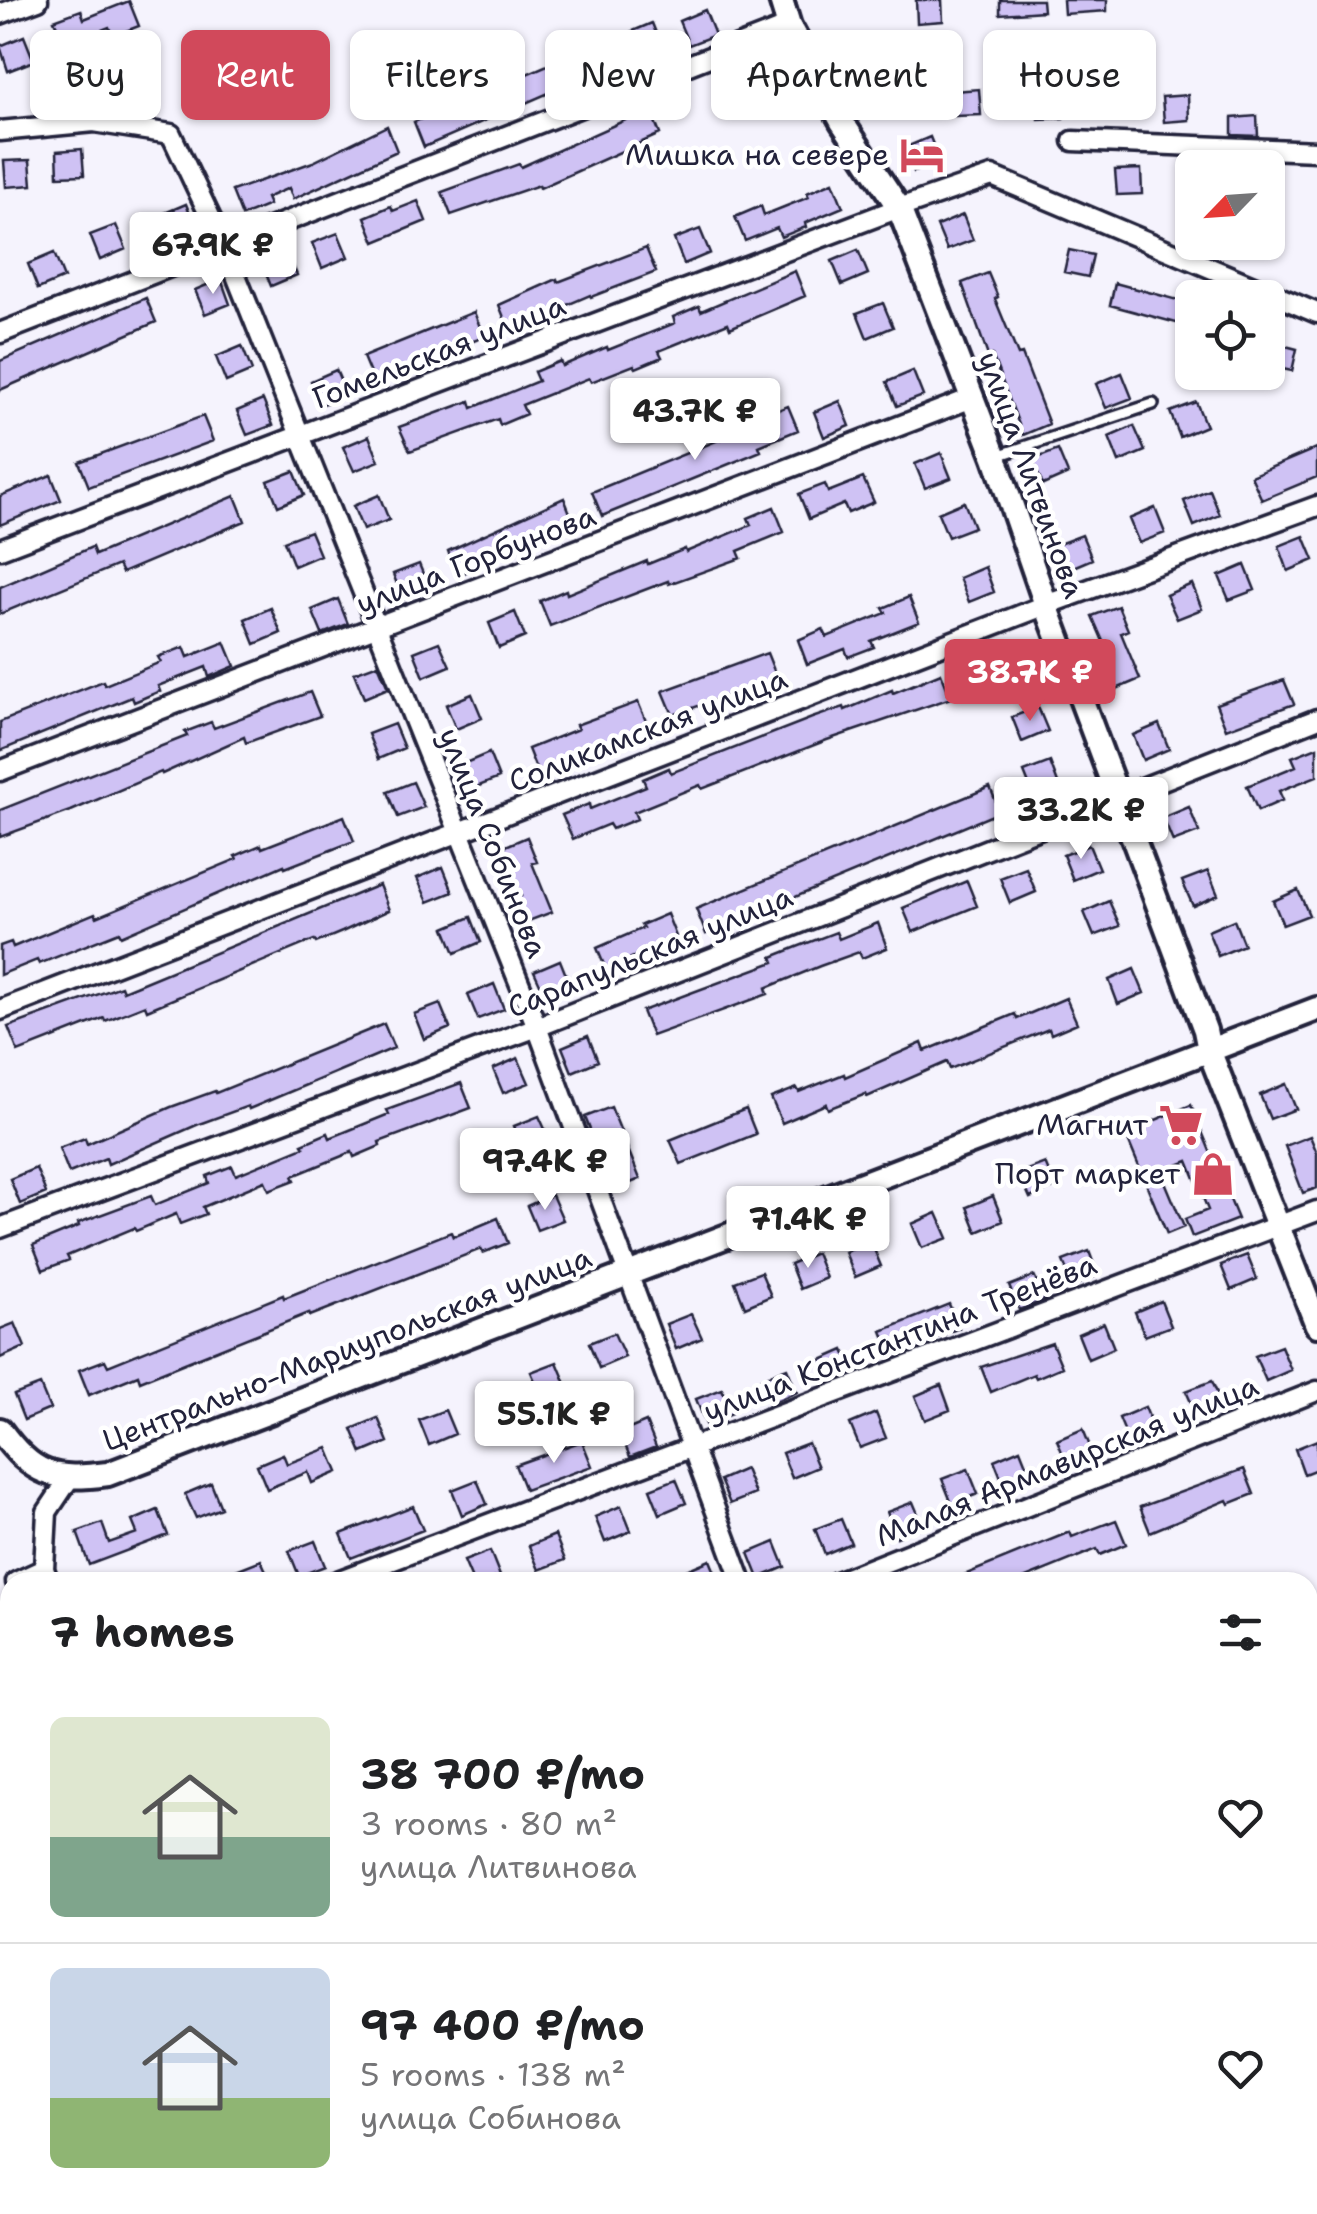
<!DOCTYPE html>
<html lang="en">
<head>
<meta charset="utf-8">
<style>
  :root { --surface:#fff; --page:#f6f6f6; --text:#202124; --muted:#757577; --line:#e0e0e0; --accent:#d1495b }
  body { margin:0; font-family:"Shantell Sans",sans-serif; background:var(--page); color:var(--text); height:100vh; display:flex; flex-direction:column; font-size:38px; white-space:nowrap }
  * { box-sizing:border-box; margin:0 }
  p { font-size:32px; color:var(--muted) }
  .icon { flex:none; width:55px; height:55px; fill:none; stroke:currentColor; stroke-width:2; stroke-linecap:round; stroke-linejoin:round }
  .map { position:relative; flex:1; overflow:hidden }
  .drawer { position:absolute; left:0px; top:1572px; width:1318px; height:642px; display:flex; flex-direction:column; background:var(--surface); border-radius:30px 30px 0 0; box-shadow:0 2px 8px #0004 }
  .drawer>* { flex:none }
  .top-card { position:absolute; left:30px; top:30px; width:1258px; height:90px; display:flex; gap:20px }
  .needle { width:65px; rotate:245deg }
  .buttons { position:absolute; left:1175px; top:150px; display:grid; gap:20px }
  .buttons a { display:grid; place-items:center; width:110px; height:110px; border-radius:15px; background:var(--surface); box-shadow:0 2px 8px #0004; font-size:50px }
  .price { position:absolute; translate:-50% -85px; padding:0 22px; border-radius:10px; background:#fff; color:#222; font-size:32px; line-height:65px; filter:drop-shadow(0 2px 5px #0008) }
  .price::after { content:''; position:absolute; left:50%; top:60px; width:30px; height:22px; margin-left:-15px; background:inherit; clip-path:polygon(0 0,100% 0,50% 100%) }
  .price.on { background:var(--accent); color:#fff }
  ul { padding:0; list-style:none }
  li { display:flex; align-items:center; gap:30px; height:250px; padding:0 50px }
  li+li { border-top:2px solid var(--line) }
  li span { display:grid; place-items:center; flex:none; width:280px; height:200px; border-radius:15px; color:#555 }
  li>.icon { margin-inline-start:auto }
  span .icon { width:120px; height:120px; fill:#fffc; stroke-width:1 }
  li b { font-size:42px }
  h2 { display:flex; justify-content:space-between; align-items:center; height:120px; padding:0 50px; font-size:42px }
  .tag { padding:0 35px; border-radius:15px; background:var(--surface); box-shadow:0 2px 8px #0004; font-size:35px; line-height:90px }
  .tag.on { background:var(--accent); color:#fff }
  .map>svg:first-child { display:block }
</style>
</head>
<body>
<div class="map">
<svg width="1317" height="2214" viewBox="0 0 1317 2214">
  <rect width="100%" height="100%" fill="#f5f3fd"/>
  <filter id="ink" filterUnits="userSpaceOnUse"><feTurbulence type="fractalNoise" baseFrequency=".01" numOctaves="2"/><feDisplacementMap in="SourceGraphic" scale="20" xChannelSelector="R" yChannelSelector="G"/><feConvolveMatrix kernelMatrix="1 2 1 2 8 2 1 2 1" color-interpolation-filters="sRGB"/></filter>
  <g filter="url(#ink)">
    <path fill="#cfc2f4" stroke="#22223b" stroke-width="2.5" d="M916,0H942L943,21L917,23Z
      M1000,0H1042L1043,11L1000,14Z
      M1063,0H1107V11L1064,14Z
      M129,1L139,26L113,36L109,27L65,45L54,20L81,10L84,19Z
      M705,10L715,35L689,45L679,21Z
      M652,23L662,48L636,58L626,34Z
      M24,36L34,61L8,71L0,46Z
      M578,52L588,76L424,147L414,122Z
      M758,74L769,99L743,110L733,85Z
      M979,89L981,115L955,116L954,91Z
      M1062,93L1063,118L1038,119L1036,94Z
      M1128,93L1129,119L1103,120L1102,95Z
      M1188,95L1189,120L1164,122L1162,97Z
      M650,109L660,134L540,188L539,185L451,215L442,192L519,164L521,167Z
      M1257,116L1258,136L1232,135V118Z
      M387,126L397,151L293,199L289,188L266,198L269,205L242,216L232,191L313,162Z
      M930,137L940,162L914,172L904,148Z
      M82,149L84,175L58,176L57,151Z
      M30,160L32,185L6,187L4,161Z
      M1141,169L1142,194L1117,195L1115,170Z
      M833,182L843,207L805,223L806,227L781,237L777,228L745,241L735,217L761,206L764,215L809,197L807,193Z
      M418,201L426,221L375,242L365,217L391,206L393,211Z
      M186,204L196,229L170,239L160,215Z
      M963,215L973,240L947,250L937,226Z
      M116,225L126,249L100,260L90,235Z
      M700,229L710,253L684,264L674,239Z
      M338,233L348,257L322,268L312,243Z
      M646,248L656,272L591,297L590,295L509,330L499,305L557,279L558,282Z
      M858,250L868,274L842,285L832,261Z
      M1069,250L1093,255L1088,277L1064,272Z
      M287,251L297,275L271,286L261,261Z
      M54,253L64,278L38,289L28,264Z
      M795,271L805,296L730,328L728,323L659,351L662,357L636,368L634,365L591,382L589,378L522,405L526,414L500,425L498,419L410,451L399,427L470,401L472,408L538,381L534,372L560,361L562,366L607,347L608,350L675,323L673,317L699,306L701,311Z
      M988,273L998,297L995,299L1018,355L1022,354L1049,424L1023,435L992,355L988,356L962,283Z
      M221,279L230,304L205,314L195,290Z
      M1115,283L1185,302L1180,324L1110,305Z
      M146,298L156,322L0,390V361Z
      M883,303L893,327L867,338L857,313Z
      M474,312L484,337L458,347L457,345L373,381L363,357Z
      M1274,343L1297,349L1292,371L1268,366Z
      M242,346L252,371L226,382L216,357Z
      M336,370L347,395L321,405L311,381Z
      M913,371L923,396L897,406L887,382Z
      M1122,373L1132,398L1106,408L1096,384Z
      M263,400L273,425L247,435L237,411Z
      M840,401L850,426L824,437L814,412Z
      M1196,402L1206,426L1180,437L1170,412Z
      M788,406L798,430L759,446L761,451L602,516L592,492L765,421L762,416Z
      M203,416L213,441L89,487L79,462Z
      M1134,426L1145,451L1119,462L1109,437Z
      M369,436L379,461L354,471L343,447Z
      M1317,448V477L1262,500L1251,476Z
      M1058,450L1068,474L1043,485L1032,460Z
      M941,453L951,478L925,488L915,464Z
      M294,471L304,495L278,506L268,481Z
      M51,475L61,500L0,525V496Z
      M863,478L874,502L848,513L844,504L809,519L799,494L825,484L828,492Z
      M1210,490L1220,515L1194,526L1184,501Z
      M379,495L389,520L363,530L353,506Z
      M235,496L245,521L122,573L118,565L0,614V587L92,547L95,555Z
      M564,498L574,523L457,576L448,551Z
      M964,502L974,527L948,537L938,513Z
      M774,507L784,532L738,551L741,558L669,584L668,581L550,626L540,601L566,590L567,594L647,561L648,564L685,549L686,552L751,525L748,518Z
      M1155,508L1165,533L1139,543L1129,519Z
      M310,531L320,555L294,566L284,541Z
      M1082,535L1092,559L1066,570L1056,545Z
      M1304,536L1314,560L1288,571L1279,546Z
      M419,564L429,588L403,599L393,574Z
      M1245,565L1255,590L1229,600L1219,576Z
      M985,567L994,592L969,602L959,578Z
      M1192,584L1202,609L1177,619L1166,595Z
      M909,597L919,622L871,641L874,647L848,657L845,649L807,664L798,640L823,629L827,637L886,613L883,608Z
      M338,599L348,624L322,634L312,610Z
      M1118,606L1128,630L1121,633L1140,679L1114,690L1104,665L1112,662L1092,616Z
      M271,608L281,633L255,644L245,619Z
      M515,612L525,637L499,648L489,623Z
      M225,642L235,666L209,677L206,667L158,686L160,691L134,702L132,697L0,751V722L103,681L105,685L161,662L158,657L184,647L188,657Z
      M439,642L450,666L424,677L414,652Z
      M1022,648L1032,672L1006,683L996,658Z
      M767,653L777,678L673,715L663,691Z
      M378,664L388,688L364,698L354,673Z
      M941,673L951,698L827,740L702,789L700,785L634,812L637,819L612,829L609,824L573,839L562,815L589,804L590,809L646,786L643,779L669,768L671,773L812,718L844,707L845,710L892,690L893,693Z
      M1284,680L1294,704L1226,729L1216,704Z
      M310,692L320,716L246,743L244,737L162,774L161,772L71,811L0,837V810L187,736L185,732L211,722L214,728Z
      M472,694L482,718L456,729L446,705Z
      M638,702L648,726L562,759L564,763L538,774L528,749L578,729L576,725Z
      M1038,707L1048,731L1022,742L1012,717Z
      M394,724L404,748L378,759L368,734Z
      M1159,724L1169,749L1143,760L1133,735Z
      M1317,747V776L1279,791L1283,800L1258,811L1247,786L1296,766L1292,757Z
      M489,753L499,778L474,788L463,764Z
      M1050,762L1059,786L1034,797L1024,772Z
      M413,782L424,807L398,817L388,792Z
      M990,787L1000,812L706,934L696,909Z
      M1189,807L1199,832L1173,842L1163,818Z
      M344,816L354,841L285,868L284,865L121,936L119,932L39,964L37,960L0,975V946L11,942L13,947L95,913L97,917L237,859L235,856L261,845L262,848Z
      M527,837L537,862L532,863L552,912L526,922L516,898L521,896L501,848Z
      M1089,845L1099,869L1073,880L1063,855Z
      M443,867L453,892L428,902L417,878Z
      M1026,868L1036,892L1010,903L1000,878Z
      M1208,871L1218,895L1193,906L1182,881Z
      M967,881L977,906L913,932L903,908Z
      M379,885L389,910L342,932L316,943L314,940L147,1010L145,1005L105,1021L104,1018L18,1052L8,1027L121,986L123,991Z
      M1298,890L1309,915L1283,925L1273,901Z
      M1109,901L1120,926L1094,936L1084,912Z
      M667,914L677,939L631,958L633,961L607,972L597,948L643,928L641,925Z
      M471,917L481,942L455,953L445,928Z
      M1234,920L1244,945L1218,956L1208,931Z
      M878,923L887,948L862,958L859,952L820,966L766,988L768,994L652,1036L642,1011L774,962L772,957L797,947L836,932L839,939Z
      M560,960L570,985L545,995L534,971Z
      M1134,969L1144,993L1118,1004L1109,980Z
      M494,984L504,1009L478,1019L468,995Z
      M1066,998L1077,1023L1051,1034L1049,1029L950,1069L947,1062L867,1097L866,1094L828,1109L826,1104L782,1123L771,1098L797,1088L799,1092L844,1074L845,1077L922,1043L925,1051L1015,1014L1017,1019Z
      M440,1004L450,1028L424,1039L414,1014Z
      M384,1024L394,1048L249,1109L248,1106L199,1124L108,1164L106,1158L69,1173L59,1148L85,1138L87,1144L171,1107L215,1091L216,1093Z
      M588,1036L598,1061L572,1072L562,1047Z
      M518,1058L529,1083L503,1093L493,1069Z
      M461,1083L471,1108L379,1142L380,1146L354,1157L352,1152L293,1176L295,1180L269,1190L265,1181L203,1207L206,1214L180,1224L176,1214L136,1231L134,1228L67,1256L69,1260L43,1270L33,1245L79,1226L78,1223L151,1196L155,1205L209,1183L207,1176L232,1166L236,1175L304,1147L302,1144L328,1133L330,1138L389,1114L387,1110Z
      M1286,1084L1296,1109L1270,1119L1260,1095Z
      M1191,1105L1238,1219L1192,1237L1185,1219L1208,1210L1188,1161L1161,1172L1184,1227L1167,1234L1125,1133Z
      M611,1107L640,1179L614,1190L585,1117Z
      M746,1109L756,1134L681,1164L670,1140Z
      M539,1116L550,1140L524,1151L514,1126Z
      M1310,1136L1317,1153V1188L1303,1193L1285,1146Z
      M1045,1163L1055,1187L1030,1198L1019,1173Z
      M36,1168L46,1193L20,1204L10,1179Z
      M552,1195L563,1220L537,1230L527,1206Z
      M993,1196L1003,1221L977,1232L967,1207Z
      M937,1213L948,1238L922,1248L912,1224Z
      M498,1218L508,1243L483,1253L481,1249L310,1316L309,1313L140,1381L138,1375L89,1395L79,1370L105,1360L108,1366L283,1295L284,1298L451,1232L453,1237Z
      M871,1242L881,1266L855,1277L845,1252Z
      M1089,1251L1098,1275L1073,1286L1063,1261Z
      M816,1253L826,1278L800,1289L790,1264Z
      M1247,1255L1257,1279L1231,1290L1221,1265Z
      M761,1272L771,1296L745,1307L735,1282Z
      M1034,1276L1045,1300L1019,1310L1009,1286Z
      M1161,1301L1171,1326L1145,1336L1135,1312Z
      M949,1304L959,1328L892,1356L882,1331Z
      M691,1314L702,1338L676,1349L666,1324Z
      M15,1323L25,1347L0,1358V1329Z
      M1104,1323L1114,1348L1088,1359L1078,1334Z
      M614,1333L625,1357L599,1368L589,1343Z
      M1052,1343L1062,1367L1036,1378L1034,1374L991,1392L981,1367Z
      M1281,1346L1291,1370L1266,1381L1255,1356Z
      M844,1350L854,1373L827,1383L819,1361Z
      M557,1362L567,1386L542,1397L531,1372Z
      M787,1368L797,1392L771,1403L761,1378Z
      M1212,1381L1222,1405L1197,1416L1186,1391Z
      M40,1385L50,1409L24,1420L14,1395Z
      M506,1385L516,1410L490,1420L480,1396Z
      M941,1385L950,1410L925,1420L915,1396Z
      M722,1389L732,1413L706,1424L696,1399Z
      M1145,1407L1155,1432L1129,1442L1119,1418Z
      M445,1410L455,1434L429,1445L419,1420Z
      M876,1413L886,1438L860,1448L850,1424Z
      M378,1418L388,1442L362,1453L352,1429Z
      M646,1422L656,1447L630,1457L620,1433Z
      M1083,1429L1093,1454L1067,1464L1057,1440Z
      M1317,1440V1469L1304,1474L1295,1449Z
      M582,1441L592,1466L525,1490L515,1465Z
      M808,1443L818,1467L792,1478L782,1453Z
      M328,1448L338,1472L312,1483L308,1472L267,1489L257,1465L283,1454L287,1464Z
      M1020,1449L1030,1474L1004,1485L994,1460Z
      M745,1469L755,1494L730,1504L720,1480Z
      M968,1469L978,1494L952,1504L942,1479Z
      M1244,1469L1254,1494L1229,1504L1227,1500L1150,1532L1140,1507Z
      M676,1479L686,1503L660,1514L650,1489Z
      M477,1480L487,1504L462,1515L452,1490Z
      M211,1483L221,1508L196,1518L185,1494Z
      M913,1502L923,1526L897,1537L887,1512Z
      M413,1506L423,1530L351,1558L341,1534Z
      M621,1506L631,1531L605,1542L595,1517Z
      M158,1510L168,1535L89,1565L77,1532L102,1523L109,1543L137,1533L132,1521Z
      M841,1519L851,1543L825,1554L815,1529Z
      M1116,1520L1126,1544L1100,1555L1097,1549L1016,1582H947L1070,1532L1072,1537Z
      M555,1535L565,1560L539,1570L529,1546Z
      M315,1541L325,1566L299,1576L289,1551Z
      M775,1542L785,1567L759,1578L749,1553Z
      M490,1551L500,1576L483,1582H473L464,1561Z
      M261,1560L271,1582H241L236,1570Z
      M710,1560L719,1582H689L684,1571Z"/>
    <g fill="none" stroke-linecap="round" stroke-linejoin="round">
      <g stroke="#22223b" stroke-width="16">
        <path id="service" d="M997,456L1153,404
          M585,2205L589,2214"/>
      </g>
      <g stroke="#22223b" stroke-width="25">
        <path id="minor" d="M0,14L38,0
          M0,131L94,122L171,134L225,248L537,1027L742,1582
          M1073,141L1317,151
          M0,333L789,26
          M0,549L899,208L992,176L1317,313
          M0,771L972,398
          M0,1010L1046,605L1317,506
          M0,1228L537,1027L1317,719
          M16,1582L44,1569
          M49,1582L44,1569L47,1512L69,1479
          M335,1582L1317,1211
          M836,1582L1317,1391
          M1308,1636L1317,1632
          M1308,1842L1317,1838
          M0,1906L10,1902
          M1308,2064L1317,2060
          M299,2205L303,2214
          M1000,2205L1003,2214
          M412,2214L434,2205
          M934,2214L958,2205"/>
      </g>
      <g stroke="#22223b" stroke-width="30">
        <path id="tertiary" d="M781,0L789,26L842,122L899,208L995,457L1046,605L1205,1030L1209,1050L1317,1325
          M0,1430C33,1476 54,1481 108,1474L1317,1009"/>
      </g>
      <use href="#service" stroke="#fff" stroke-width="9"/>
      <use href="#minor" stroke="#fff" stroke-width="18"/>
      <use href="#tertiary" stroke="#fff" stroke-width="22"/>
    </g>
  </g>
  <defs>
    <g id="hotel-bare" transform="scale(3.45)"><path d="M-6-4.5h1.5V1H6V5H4.5V3h-9V5H-6ZM-4 0a1.8 1.8 0 1 1 3.6 0ZM.5 0V-2.5h3Q6-2.5 6 0Z" fill="#d1495b" stroke="#fff" stroke-width="2.5" paint-order="stroke"/></g>
    <g id="supermarket-bare" transform="scale(3.45)"><path d="M-6-5.5h2.5l.6 2H6L4.5 2H-2.5L-4.4-4H-6ZM-1.5 3.2a1.3 1.3 0 1 0 .1 0ZM3 3.2a1.3 1.3 0 1 0 .1 0Z" fill="#d1495b" stroke="#fff" stroke-width="2.5" paint-order="stroke"/></g>
    <g id="shop-bare" transform="scale(3.45)"><path d="M-5-2.5h2.3a2.7 3.5 0 0 1 5.4 0H5L5.5 6h-11ZM-1.5-2.5h3a1.5 2.3 0 0 0-3 0Z" fill="#d1495b" stroke="#fff" stroke-width="2.5" paint-order="stroke"/></g>
  </defs>
  <g fill-rule="evenodd">
    <use href="#hotel-bare" x="922" y="155"/>
    <use href="#supermarket-bare" x="1181" y="1125"/>
    <use href="#shop-bare" x="1213" y="1174"/>
  </g>
  <g text-anchor="middle" stroke-width="9" stroke-linejoin="round" paint-order="stroke">
    <g font-size="30" fill="#22223b" stroke="#fff" text-anchor="end">
      <text x="889" y="165">Мишка на севере</text>
      <text x="1148" y="1135">Магнит</text>
      <text x="1180" y="1184">Порт маркет</text>
    </g>
    <g font-size="30" fill="#22223b" stroke="#fff">
      <text transform="translate(439 352) rotate(-21)" y="10">Гомельская улица</text>
      <text transform="translate(1031 475) rotate(70)" y="10">улица Литвинова</text>
      <text transform="translate(476 560) rotate(-21)" y="10">улица Горбунова</text>
      <text transform="translate(648 730) rotate(-21)" y="10">Соликамская улица</text>
      <text transform="translate(493 843) rotate(68)" y="10">улица Собинова</text>
      <text transform="translate(650 952) rotate(-22)" y="10">Сарапульская улица</text>
      <text transform="translate(900 1338) rotate(-21)" y="10">улица Константина Тренёва</text>
      <text transform="translate(347 1349) rotate(-21)" y="10">Центрально-Мариупольская улица</text>
      <text transform="translate(1067 1461) rotate(-22)" y="10">Малая Армавирская улица</text>
    </g>
  </g>
</svg>
<div class="buttons">
<a><svg class="needle" viewBox="-14 -14 28 28"><path d="M0-13l5 13h-10z" fill="#e53935"/><path d="M0 13l5-13h-10z" fill="#757577"/></svg></a>
<a><svg class="icon" aria-label="locate" viewBox="0 0 24 24"><circle cx="12" cy="12" r="6"/><path d="M12 2v4M12 18v4M2 12h4M18 12h4"/></svg></a>
</div>
<b class="price" style="left:213px;top:297px">67.9K ₽</b>
<b class="price" style="left:695px;top:463px">43.7K ₽</b>
<b class="price on" style="left:1030px;top:724px">38.7K ₽</b>
<b class="price" style="left:1081px;top:862px">33.2K ₽</b>
<b class="price" style="left:545px;top:1213px">97.4K ₽</b>
<b class="price" style="left:808px;top:1271px">71.4K ₽</b>
<b class="price" style="left:554px;top:1466px">55.1K ₽</b>
<div class="top-card">
<a class="tag">Buy</a>
<a class="tag on">Rent</a>
<a class="tag">Filters</a>
<a class="tag">New</a>
<a class="tag">Apartment</a>
<a class="tag">House</a>
</div>
<section class="drawer">
<h2>7 homes<svg class="icon" aria-label="filters" viewBox="0 0 24 24"><path d="M4 7h16M4 17h16"/><circle cx="9" cy="7" r="2"/><circle cx="15" cy="17" r="2"/></svg></h2>
<ul>
<li><span style="background:linear-gradient(#dfe7d0 60%,#7fa58c 0)"><svg class="icon" aria-label="home" viewBox="0 0 24 24"><path d="M3 11l9-7 9 7M6 9v11h12V9"/></svg></span><div><b>38 700 ₽/mo</b><p>3 rooms · 80 m²</p><p>улица Литвинова</p></div><svg class="icon" aria-label="heart" viewBox="0 0 24 24"><path d="M12 20l-8-8c-3-5 5-10 8-4 3-6 11-1 8 4z"/></svg></li>
<li><span style="background:linear-gradient(#c9d6e8 65%,#8fb573 0)"><svg class="icon" aria-label="home" viewBox="0 0 24 24"><path d="M3 11l9-7 9 7M6 9v11h12V9"/></svg></span><div><b>97 400 ₽/mo</b><p>5 rooms · 138 m²</p><p>улица Собинова</p></div><svg class="icon" aria-label="heart" viewBox="0 0 24 24"><path d="M12 20l-8-8c-3-5 5-10 8-4 3-6 11-1 8 4z"/></svg></li>
</ul>
</section>
</div>
</body>
</html>
